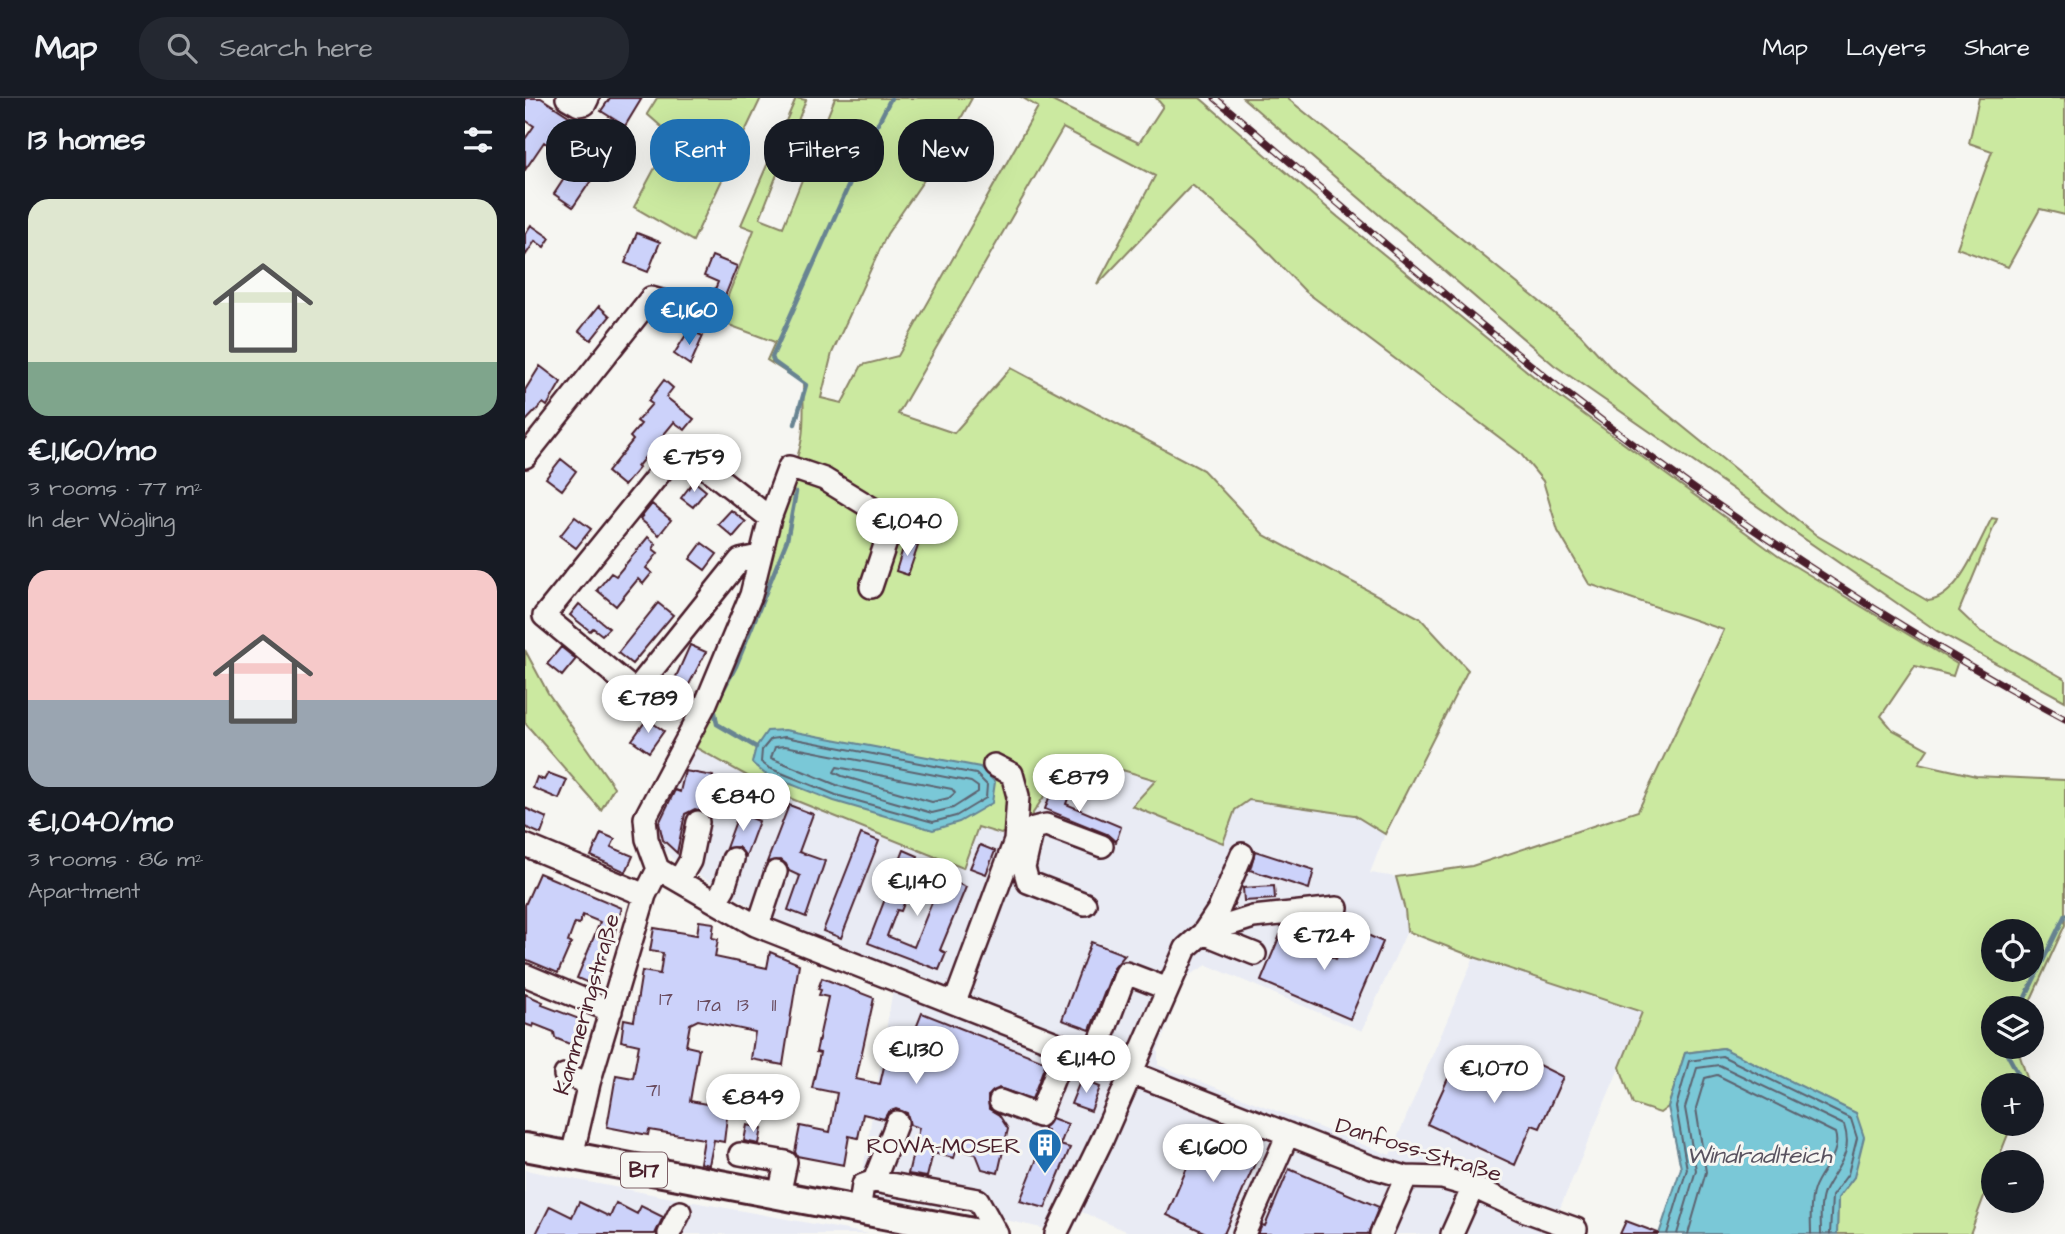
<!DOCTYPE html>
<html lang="en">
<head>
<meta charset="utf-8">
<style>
  :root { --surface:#171b24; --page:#242831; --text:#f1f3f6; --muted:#9ea1a6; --line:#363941; --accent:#1f6fb2 }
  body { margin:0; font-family:"Architects Daughter",sans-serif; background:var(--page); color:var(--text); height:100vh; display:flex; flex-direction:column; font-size:26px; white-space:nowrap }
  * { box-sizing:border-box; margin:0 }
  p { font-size:23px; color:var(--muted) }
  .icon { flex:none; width:38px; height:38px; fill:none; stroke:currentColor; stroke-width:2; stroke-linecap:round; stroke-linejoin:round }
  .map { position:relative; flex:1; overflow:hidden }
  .drawer { display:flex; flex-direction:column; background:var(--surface); width:525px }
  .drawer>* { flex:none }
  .banner { position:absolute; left:21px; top:21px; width:665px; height:63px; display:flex; gap:14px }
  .fabs { position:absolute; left:1456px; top:821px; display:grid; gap:14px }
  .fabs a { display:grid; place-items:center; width:63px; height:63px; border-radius:50%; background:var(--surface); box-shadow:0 7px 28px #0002; font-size:35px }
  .price { position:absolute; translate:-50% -60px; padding:0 16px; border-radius:24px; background:#fff; color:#222; font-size:23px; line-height:46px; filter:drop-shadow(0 2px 4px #0008) }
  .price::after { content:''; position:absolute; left:50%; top:42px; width:21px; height:16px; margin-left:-10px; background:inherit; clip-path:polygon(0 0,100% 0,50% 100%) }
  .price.current { background:var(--accent); color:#fff }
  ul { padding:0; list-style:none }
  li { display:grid; align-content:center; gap:14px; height:371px; padding:0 28px }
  li span { display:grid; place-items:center; height:217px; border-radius:21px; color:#555 }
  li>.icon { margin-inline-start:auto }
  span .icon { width:126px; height:126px; fill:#fffc; stroke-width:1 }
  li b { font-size:30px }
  h2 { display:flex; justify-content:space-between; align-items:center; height:84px; padding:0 28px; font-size:30px }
  .chip { padding:0 24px; border-radius:28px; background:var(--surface); box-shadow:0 7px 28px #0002; font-size:24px; line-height:63px }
  .chip.current { background:var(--accent); color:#fff }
  header { display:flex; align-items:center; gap:42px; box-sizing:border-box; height:98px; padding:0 35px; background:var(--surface); border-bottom:2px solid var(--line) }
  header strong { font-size:33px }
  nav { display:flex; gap:38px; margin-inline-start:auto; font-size:24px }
  .search { width:490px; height:63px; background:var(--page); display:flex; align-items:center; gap:18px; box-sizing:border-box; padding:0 24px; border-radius:28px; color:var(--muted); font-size:26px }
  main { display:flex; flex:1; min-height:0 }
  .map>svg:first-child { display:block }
</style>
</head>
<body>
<header>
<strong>Map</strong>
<div class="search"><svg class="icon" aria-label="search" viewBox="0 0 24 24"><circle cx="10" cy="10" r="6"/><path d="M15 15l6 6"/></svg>Search here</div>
<nav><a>Map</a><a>Layers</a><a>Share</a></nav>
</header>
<main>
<section class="drawer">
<h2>13 homes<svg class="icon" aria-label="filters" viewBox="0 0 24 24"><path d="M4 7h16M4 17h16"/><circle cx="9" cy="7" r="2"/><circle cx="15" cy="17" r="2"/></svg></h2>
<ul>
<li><span style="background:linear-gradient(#dfe7d0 75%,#7fa58c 0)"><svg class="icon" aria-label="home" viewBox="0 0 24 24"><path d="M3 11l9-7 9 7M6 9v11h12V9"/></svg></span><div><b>€1,160/mo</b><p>3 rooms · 77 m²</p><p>In der Wögling</p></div></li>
<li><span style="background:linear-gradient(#f6c9c9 60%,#9aa5b1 0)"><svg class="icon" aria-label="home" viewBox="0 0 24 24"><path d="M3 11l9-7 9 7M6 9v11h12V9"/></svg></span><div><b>€1,040/mo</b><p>3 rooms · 86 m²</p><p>Apartment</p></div></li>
</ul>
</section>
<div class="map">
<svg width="1540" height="1136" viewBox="0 0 1540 1136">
  <rect width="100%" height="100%" fill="#f6f6f2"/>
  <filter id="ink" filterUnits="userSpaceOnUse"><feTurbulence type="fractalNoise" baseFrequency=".0143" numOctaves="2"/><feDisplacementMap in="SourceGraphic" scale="14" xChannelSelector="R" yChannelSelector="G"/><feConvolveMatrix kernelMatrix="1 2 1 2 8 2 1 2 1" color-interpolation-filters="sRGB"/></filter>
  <g filter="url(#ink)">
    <path fill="#e9ebf4" d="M168,648L257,697L437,770L453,729L504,721L532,679L584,668L632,682L608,708L698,744L710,712L723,702L829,717L860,736L845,775L871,779L880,812L882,833L837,933L682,867L661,879L633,952V967L865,1057L949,859L1118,914L1024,1136H608L557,1114L546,1136H543L440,1113L334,1097L371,872L247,821L150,763L128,739L131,717Z
      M0,1072L163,1103L344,1136H0Z"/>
    <path fill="#cbe9a0" stroke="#8a8466" stroke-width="2" fill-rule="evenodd" d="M132,0H236L168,143L109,109L147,38L122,16Z
      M271,0L281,2L235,120L258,129L310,0H447L416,57L362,136L307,255L296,300L317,305L337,267L373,258L513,9L498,0H521L614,45L638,8L631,0H675L813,119L1024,291L1253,458L1432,566L1428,578L1390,568L1356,618L1368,632L1403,651L1394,665L1451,678L1540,682V827L1502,910H1468V948L1492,949L1503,983L1502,987H1468V1026H1487L1472,1064H1468V1074L1445,1136H1312L1313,1100L1329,1079L1331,1015L1197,950L1160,955L1143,1009L1135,1015L1108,1006L1095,969L1117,914L949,859L882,833L880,812L871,779L947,768L1113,713L1199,532L1064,486L1033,433L1018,383L995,355L780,193L730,141L667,87L572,187L630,78L538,30L373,316L429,335L486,270L678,372L739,437L895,520L943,572L860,736L829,717L724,702L710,712L698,745L607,708L631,682L584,668L532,679L504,721L476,736L453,729L438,770L257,697L168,648L259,393C279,348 280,335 278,285L242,262L250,244L193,223L229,132L216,127ZM1468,833H1507V872H1468Z
      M718,0H762L1055,236L1087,271L1291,437L1403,503C1434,500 1453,445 1467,420L1472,421L1434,513L1455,533L1540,581V603L1412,533L1029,267Z
      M1454,0H1540V117L1515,111L1483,169L1432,150L1467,53L1444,45Z
      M0,552L23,595L89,689L76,712L0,625Z"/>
    <path fill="#7ac8d7" stroke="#678492" stroke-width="2" d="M260,632L455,669L470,684L467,705L434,724L408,732L309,703L240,676L227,665L231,649L242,633Z
      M1198,950L1331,1015L1339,1039L1329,1079L1313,1100L1312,1136H1134L1156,1070L1143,1009L1160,955Z"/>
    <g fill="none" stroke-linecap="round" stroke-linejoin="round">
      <path stroke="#5d6370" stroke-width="2" d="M260,639L451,676L462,687L461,700L431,718L408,724L311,697L244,670L236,664L237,652L246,641Z
        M260,648L446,684L453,689V694L428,710L407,715L314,688L246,660L250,649Z
        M312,669L427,691L430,695L424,700L407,704L317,678L309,674Z
        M1142,1136L1162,1071L1151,1009L1164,963L1197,958L1326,1021L1332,1040L1323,1076L1307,1098L1305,1136
        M1152,1136L1171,1072L1160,1010L1172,970L1194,967L1319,1027C1329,1057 1311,1069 1300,1092C1294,1104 1296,1123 1296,1136
        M1163,1136L1181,1074L1171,1010L1180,980L1192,977L1310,1035C1317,1057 1295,1072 1289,1091C1284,1104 1286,1122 1286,1136"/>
      <path stroke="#678492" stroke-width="4.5" d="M270,326L281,287L249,264L247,259L339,53L366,0
        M195,598L211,568L262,442L271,394
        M189,609L192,626L231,649
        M1495,910L1540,817
        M1478,948L1497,983"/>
    </g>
    <path fill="#ccd2fa" stroke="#4a1f2b" stroke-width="2" d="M0,0H16L59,28L49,43L80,62L48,109L29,96L50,64L49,63L19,44L0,72V41L9,28L0,22Z
      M85,0H117L100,28L76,13Z
      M6,127L25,140L19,149L10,143L0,158V136Z
      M112,135L135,144L123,174L100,165Z
      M187,158L212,168L192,218L181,213L193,184L179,178Z
      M74,208L85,218L66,242L54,233Z
      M164,232L178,238L165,267L149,256Z
      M15,268L36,284L22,308L18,305L0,324V292Z
      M139,282L148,290L141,299L169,321L160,332L149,324L112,369L114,370L99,388L82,374L108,342L105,339L116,326L112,323L127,306L123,303Z
      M36,361L51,373L37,392L21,380Z
      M169,383L181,393L168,409L156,400Z
      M127,406L146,422L134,437L115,421Z
      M206,412L221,424L208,439L193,426Z
      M50,419L66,431L51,450L35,438Z
      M123,439L131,446L128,451L133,455L121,470L127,475L118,486L113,481L91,508L72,492L86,475L91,478Z
      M380,444L393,448L383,477L371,473Z
      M177,445L192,456L180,472L165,461Z
      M133,505L148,517L107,566L93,555Z
      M54,506L84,530L77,537L68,530L65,533L45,517Z
      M165,547L181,554L150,613L131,602L141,587L146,590Z
      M36,549L51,561L37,578L22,566Z
      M122,621L139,633L124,654L107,642Z
      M160,673L188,678L181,714L170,711L160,716L152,755L138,742L134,725L150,692L155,694Z
      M23,675L42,682L34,701L8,690L12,679L19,682Z
      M528,689L545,695L541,706L596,729L591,744L582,736L520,711Z
      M264,707L288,716L274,754L300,763L281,819L263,812L275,778L264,773L261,766L256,762L242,764Z
      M0,710L22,720L16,736L0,729Z
      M214,715L234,723L221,758L213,749L201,750Z
      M76,735L90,741L86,749L108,758L101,774L66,758Z
      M336,736L354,743L316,840L298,833Z
      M455,747L470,753L461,776L445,770Z
      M379,752L393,758L378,797L382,798L376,813L372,812L362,838L389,849L414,787L424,791L427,783L441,789L415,852L421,855L414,872L343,845Z
      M730,753L789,772L784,791L725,772Z
      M14,775L97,810L88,840L85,839L77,860L80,861L71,884L68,882L66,886L52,880L75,824L58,817L54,826L50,825L43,844L46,845L33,875L0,861V807Z
      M749,788L750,801L719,803L718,790Z
      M174,823L189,825L187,840L193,841L190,859L242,870L245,854L274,866L258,967L226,961L230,934L173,922L165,926L161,948L174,951L165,1003L203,1010L199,1044L189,1042L184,1067L175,1065L179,1041L124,1032L123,1037L82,1029L91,977L108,980L114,947L96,943L99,921L109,923L117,873L135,876L138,855L125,853L129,830L172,837Z
      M825,829L858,844L825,921L736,883L755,837L811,861Z
      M566,844L600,857L589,870L565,932L537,922Z
      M297,880L349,900L331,981L355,986L361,960L376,968L397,915L521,964L507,1001L474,990L463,998L464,1011L474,1017L483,1031L473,1075L457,1071L451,1056L432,1051L429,1060L408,1055L402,1079L383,1076L394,1030L385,1027L382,1015L371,1011L363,1014L359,1021L338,1016L333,1040L324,1038L319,1067L272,1058L270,1054L275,1028L305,1034L312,995L287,990L295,955L291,954L303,899L294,897L296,892L293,891Z
      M0,896L18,904L17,907L57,922L56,925L62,927L54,946L49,944L47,947L30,940L29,934L9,926L8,929L0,926Z
      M937,950L1001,980L1008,964L1038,979L1015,1030L1007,1027L990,1067L902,1026Z
      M556,981L575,989L566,1013L546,1006Z
      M527,1020L543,1026L535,1047L545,1050L520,1110L495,1103L523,1033L518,1030Z
      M222,1027L237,1030L234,1046L219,1043Z
      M678,1032L734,1056L699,1136H683L642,1117Z
      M764,1071L854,1109L843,1136H733L737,1127L740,1128Z
      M54,1104L85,1119L91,1105L112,1116L116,1108L138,1119L130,1136H11L25,1108L47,1119Z
      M1101,1123L1133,1135V1136H1095Z"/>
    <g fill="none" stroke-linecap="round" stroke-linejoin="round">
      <g stroke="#4a1f2b" stroke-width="26">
        <path id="minor" d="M42,0L54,7L60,6L63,0
          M0,359L126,200L155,208
          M234,458L215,462L110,593L19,518L155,350L245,420
          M346,489L368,423L299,381L264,369L245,420L226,497L181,605L120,720L122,741L133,771L230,827L847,1069L881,1079L917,1080L948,1089L998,1112L1051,1131
          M503,734L506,739L499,770L503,784L560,806
          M492,742L509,730L521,727L577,748
          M0,747L120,797
          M717,756L694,811L678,835L730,856
          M154,782L165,763L173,724
          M191,803L199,790L208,761
          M230,827L237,816L251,774
          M0,877L86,913
          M430,904L490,743L493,698L487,676L469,667
          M569,960L601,875L643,891
          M40,977L64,985
          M475,1003L514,1018L541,949
          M215,1056L261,1064L254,1098
          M47,1058L64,985L120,797L133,771
          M349,1083L453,1102L472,1136
          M334,1113L338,1087L349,1083L372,1024
          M144,1136L155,1114
          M531,1136L577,1042L661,850L678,835L728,819L812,810
          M719,1136L763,1036
          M856,1136L881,1079
          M927,1136L948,1089"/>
      </g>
      <g stroke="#4a1f2b" stroke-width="32">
        <path id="major" d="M0,1049L459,1136"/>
      </g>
      <use href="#minor" stroke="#f6f6f2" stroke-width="21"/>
      <use href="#major" stroke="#f6f6f2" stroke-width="26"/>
      <g stroke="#4a1f2b" stroke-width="7">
        <path id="rail" d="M690,0C803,96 915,195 1031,287C1190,412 1362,525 1540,621"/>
      </g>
      <use href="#rail" stroke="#f6f6f2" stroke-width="4.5" stroke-dasharray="13" stroke-linecap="butt"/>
    </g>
  </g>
  <defs>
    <g id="building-pin" transform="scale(1.75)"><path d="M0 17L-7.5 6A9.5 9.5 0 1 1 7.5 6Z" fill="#1f6fb2" stroke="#f6f6f2"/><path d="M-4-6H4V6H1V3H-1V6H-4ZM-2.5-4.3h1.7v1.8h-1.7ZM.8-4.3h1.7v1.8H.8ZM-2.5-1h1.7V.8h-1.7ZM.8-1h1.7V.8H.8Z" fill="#fff"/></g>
  </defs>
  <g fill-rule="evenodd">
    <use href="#building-pin" x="520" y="1047"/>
  </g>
  <g text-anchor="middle" stroke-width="6" stroke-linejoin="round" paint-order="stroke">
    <g font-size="19" fill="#6a4c5f">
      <text x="141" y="907">17</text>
      <text x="184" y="913">17a</text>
      <text x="218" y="913">13</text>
      <text x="249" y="913">11</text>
      <text x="128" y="998">71</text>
    </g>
    <rect fill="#f6f6f2" stroke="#7e6067" stroke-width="2" x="96" y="1054.5" width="46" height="35" rx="5"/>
    <g font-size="21" font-weight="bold" fill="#4a1f2b">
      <text x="119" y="1079">B17</text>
    </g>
    <g font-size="23" fill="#4a1f2b" stroke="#f6f6f2">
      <text transform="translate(61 906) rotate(-74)" y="8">Kammeringstraße</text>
      <text transform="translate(894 1051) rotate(17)" y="8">Danfoss-Straße</text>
    </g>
    <g font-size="23" fill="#4a1f2b" stroke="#f6f6f2" text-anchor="end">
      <text x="496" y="1055">ROWA-MOSER</text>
    </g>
    <g font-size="24" font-style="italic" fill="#58525f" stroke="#f6f6f2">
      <text x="1234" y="1065">Windradlteich</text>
    </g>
  </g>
</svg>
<div class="fabs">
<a><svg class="icon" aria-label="locate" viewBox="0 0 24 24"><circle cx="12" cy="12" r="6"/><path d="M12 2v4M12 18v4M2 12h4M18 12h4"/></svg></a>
<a><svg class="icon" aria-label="layers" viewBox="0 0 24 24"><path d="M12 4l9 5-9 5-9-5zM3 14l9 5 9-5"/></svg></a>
<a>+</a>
<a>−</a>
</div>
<b class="price current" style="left:164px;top:249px">€1,160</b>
<b class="price" style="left:169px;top:396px">€759</b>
<b class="price" style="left:382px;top:460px">€1,040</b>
<b class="price" style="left:123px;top:637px">€789</b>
<b class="price" style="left:554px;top:716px">€879</b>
<b class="price" style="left:218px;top:735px">€840</b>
<b class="price" style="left:392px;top:820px">€1,140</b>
<b class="price" style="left:799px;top:874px">€724</b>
<b class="price" style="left:391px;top:988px">€1,130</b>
<b class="price" style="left:561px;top:997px">€1,140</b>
<b class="price" style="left:969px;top:1007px">€1,070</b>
<b class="price" style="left:228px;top:1036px">€849</b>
<b class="price" style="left:688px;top:1086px">€1,600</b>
<div class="banner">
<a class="chip">Buy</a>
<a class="chip current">Rent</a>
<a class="chip">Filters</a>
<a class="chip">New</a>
</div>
</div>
</main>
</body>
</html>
